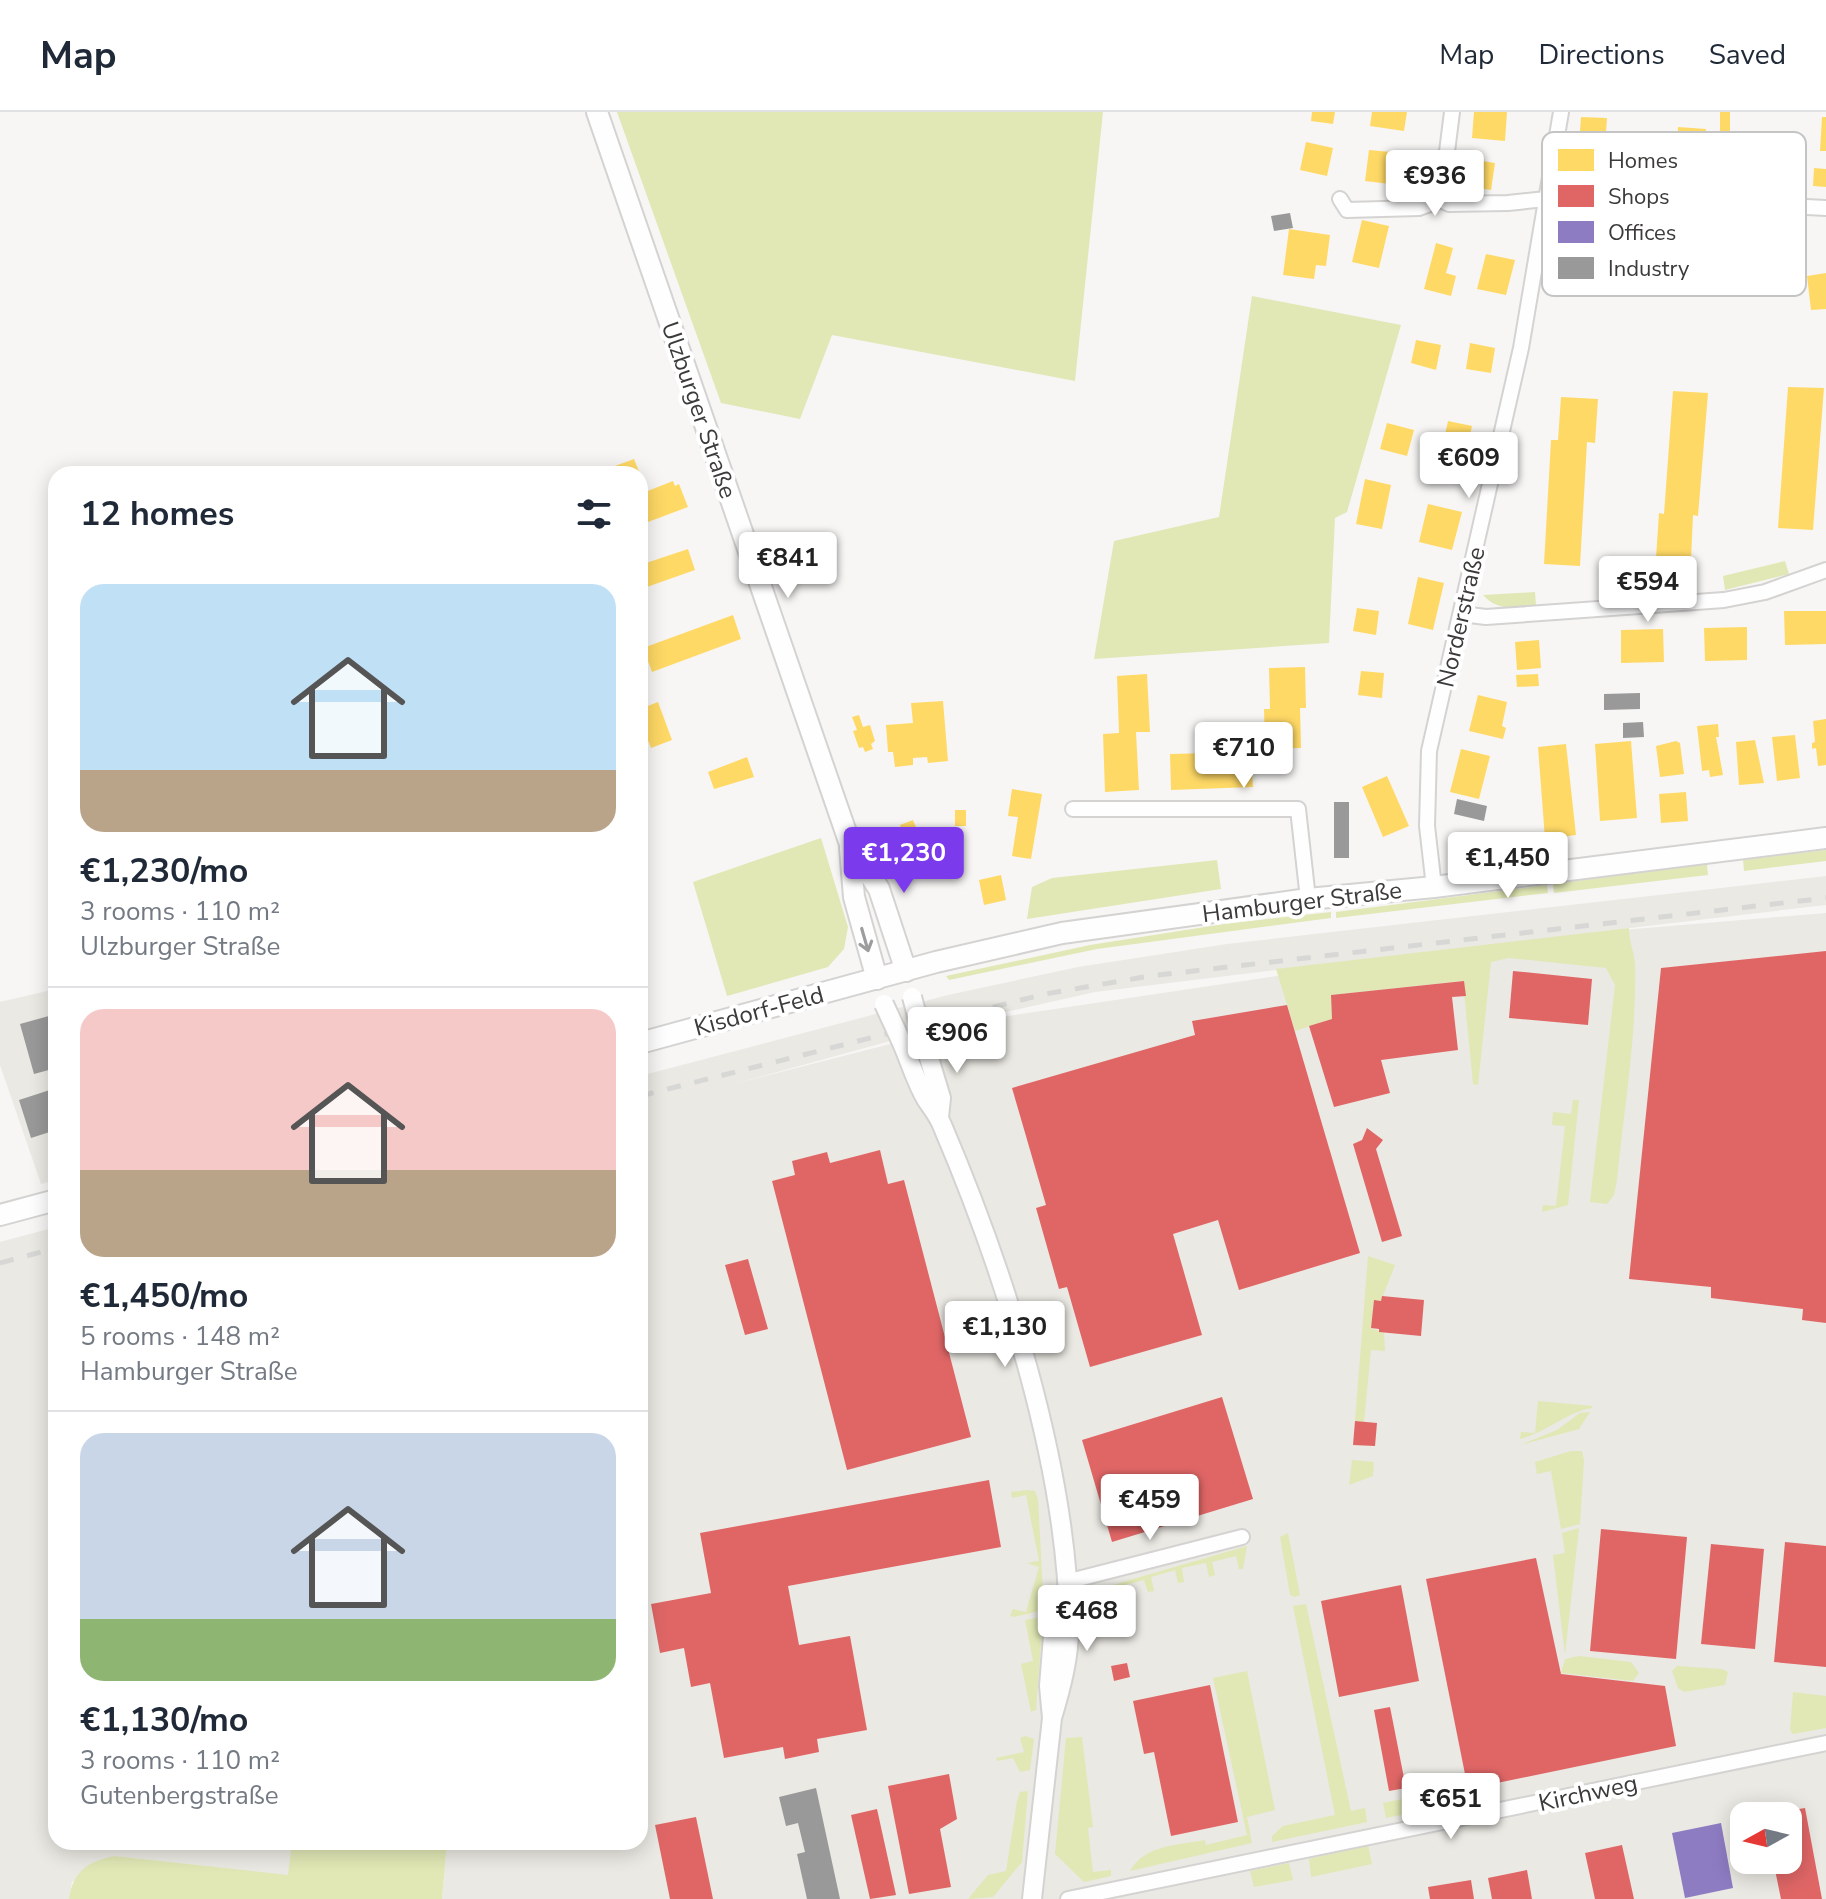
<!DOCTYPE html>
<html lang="en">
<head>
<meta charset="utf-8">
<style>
  :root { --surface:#fff; --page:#f2f2f3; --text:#1f2937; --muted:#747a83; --line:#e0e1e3; --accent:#7c3aed }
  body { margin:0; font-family:"Nunito Sans",sans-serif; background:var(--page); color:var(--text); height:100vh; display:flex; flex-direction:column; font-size:30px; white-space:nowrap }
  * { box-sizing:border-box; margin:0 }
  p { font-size:26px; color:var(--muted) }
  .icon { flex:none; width:44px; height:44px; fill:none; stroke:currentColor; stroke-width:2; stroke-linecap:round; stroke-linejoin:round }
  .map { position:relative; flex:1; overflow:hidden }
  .side { position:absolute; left:48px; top:354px; width:600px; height:1384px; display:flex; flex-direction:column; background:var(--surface); border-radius:24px; box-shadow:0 4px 20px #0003 }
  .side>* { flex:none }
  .needle { width:52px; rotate:262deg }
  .fabs { position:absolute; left:1730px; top:1690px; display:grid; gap:16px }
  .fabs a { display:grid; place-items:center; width:72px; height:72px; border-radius:16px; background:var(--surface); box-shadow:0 4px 20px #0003; font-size:40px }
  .price { position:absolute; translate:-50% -68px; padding:0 18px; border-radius:8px; background:#fff; color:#222; font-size:26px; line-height:52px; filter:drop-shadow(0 2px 4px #0008) }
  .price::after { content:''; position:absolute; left:50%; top:48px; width:24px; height:18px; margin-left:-12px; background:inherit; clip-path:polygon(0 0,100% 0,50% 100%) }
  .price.selected { background:var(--accent); color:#fff }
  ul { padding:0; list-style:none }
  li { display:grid; align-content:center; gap:16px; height:424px; padding:0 32px }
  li+li { border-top:2px solid var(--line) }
  li span { display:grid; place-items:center; height:248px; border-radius:24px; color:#555 }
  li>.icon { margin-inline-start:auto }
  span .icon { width:144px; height:144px; fill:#fffc; stroke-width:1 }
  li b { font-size:34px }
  h2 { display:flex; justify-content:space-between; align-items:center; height:96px; padding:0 32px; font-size:34px }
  header { display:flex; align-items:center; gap:48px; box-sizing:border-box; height:112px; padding:0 40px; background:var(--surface); border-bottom:2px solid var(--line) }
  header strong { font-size:38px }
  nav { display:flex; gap:44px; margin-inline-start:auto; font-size:28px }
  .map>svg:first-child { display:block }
</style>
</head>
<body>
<header>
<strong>Map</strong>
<nav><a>Map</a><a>Directions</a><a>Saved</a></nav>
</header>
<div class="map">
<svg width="1826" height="1787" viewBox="0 0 1826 1787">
  <rect width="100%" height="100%" fill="#f7f6f5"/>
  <path fill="#ebe9e3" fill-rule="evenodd" d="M1826,764V793L1587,821L1826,801V1787H442L447,1730H640V964L948,883L1078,855L1227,832ZM1484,833L988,907L730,973L952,912L1095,880ZM1744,1704H1788V1748H1744Z
    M56,877V1068L41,1072L0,953V890Z
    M56,1115V1730H292L289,1764L115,1744L72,1770L69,1787H0V1130Z"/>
  <path fill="#e1e8b5" d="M617,0H1103L1075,269L832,223L800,307L721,291Z
    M1252,184L1401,213L1347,400L1335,406L1329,531L1094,547L1114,429L1219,405Z
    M1785,449L1789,462L1725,478L1723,464Z
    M1535,480L1536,493C1515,495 1498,500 1483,483Z
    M821,726L848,815L844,837L828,855L727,884L693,770Z
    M1826,738V749L1744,759L1743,748Z
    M1217,748L1221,777L1027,807L1032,775L1052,766Z
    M1707,752L1708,763L1554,781L1553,772Z
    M1547,773L1548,781L1336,806V800Z
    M1331,800V806L1097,837L949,868L946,864L1090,833L1224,812Z
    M1629,816C1629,829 1634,840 1635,852C1637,923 1624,997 1617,1068L1614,1083L1607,1092L1590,1090L1615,873L1606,856L1509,846L1491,850L1478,973L1473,972L1463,869L1331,883L1332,907L1295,919L1276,857Z
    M1573,988H1579L1568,1093L1542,1100L1543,1093L1556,1094L1565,1014L1552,1013L1553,1000L1571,1002Z
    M1368,1144L1395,1153L1381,1189H1374L1371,1216L1384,1221L1385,1239L1371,1238L1364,1310L1355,1309Z
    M1538,1289L1592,1294V1296C1569,1299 1547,1320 1520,1327L1521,1320L1535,1321Z
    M1590,1300L1579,1317L1520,1333L1557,1318L1580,1301Z
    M1571,1339H1582L1584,1348L1580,1412L1561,1417L1551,1359L1537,1362L1535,1350Z
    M1352,1348L1374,1350L1373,1364L1349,1373Z
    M1027,1378L1035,1379L1038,1387L1044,1498L1014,1505L1010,1504L1013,1497L1026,1500L1039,1455L1027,1451L1039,1449L1026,1383L1012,1386L1011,1380Z
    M1579,1416L1565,1543L1553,1443L1565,1441L1562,1421Z
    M1288,1421L1300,1483L1295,1485L1290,1483L1280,1425Z
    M1247,1434L1243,1457H1239L1236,1444L1212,1450L1215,1463L1209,1465L1206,1451L1182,1456L1184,1470L1178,1471L1175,1458L1151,1465L1154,1479L1148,1480L1144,1468L1121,1474L1124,1487L1118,1489L1114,1477L1106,1479L1110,1492L1103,1497L1091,1492L1102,1485L1099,1477Z
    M1306,1492L1351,1699L1365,1696L1367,1710L1272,1730V1724L1283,1714L1335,1703L1293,1494Z
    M1043,1505L1036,1598L1031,1600L1021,1552L1033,1549L1025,1508Z
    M1579,1544L1631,1550L1639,1561L1633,1569L1561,1561L1565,1547Z
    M1677,1554L1722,1557L1728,1560L1725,1573L1684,1580L1678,1576L1672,1559Z
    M1247,1559L1275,1698L1247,1705L1252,1731L1130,1759C1144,1733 1178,1733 1205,1728L1206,1733L1247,1723L1213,1566Z
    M1793,1580L1826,1584V1616L1793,1622L1790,1618Z
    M1025,1624L1034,1627L1030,1658L1020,1660L1013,1646L997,1649L996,1646L1024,1640L1020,1626Z
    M1082,1625L1093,1715L1088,1716L1093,1760L1111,1758V1764L1084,1770L1055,1742L1066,1626Z
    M1446,1678L1449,1693L1386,1706L1383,1691Z
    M1028,1679L1022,1750L993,1785L968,1787L988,1763L1006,1759L1017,1689L1020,1680Z
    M292,1730H447L442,1787H69C73,1759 88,1749 115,1744L288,1763Z
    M1368,1733L1372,1752L1311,1765L1309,1747Z
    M1289,1751L1293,1768L1254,1775L1250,1759Z"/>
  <path fill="#ffd966" d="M1312,0H1335L1333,12L1311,9Z
    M1372,0H1407L1404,19L1370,14Z
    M1474,0H1507L1505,29L1472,26Z
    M1720,0H1730V20H1720Z
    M1581,5L1607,6L1605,35L1579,33Z
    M1822,5H1826V39H1820Z
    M1678,15L1706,17L1703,56L1676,54Z
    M1306,30L1333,36L1327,64L1300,58Z
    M1369,38L1402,41L1398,73L1365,69Z
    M1476,48L1495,51L1491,78L1472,75Z
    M1814,56L1826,57V75L1813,74Z
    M1362,108L1389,114L1379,156L1352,150Z
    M1289,117L1330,123L1326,154L1316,153L1314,167L1283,163Z
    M1436,131L1453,136L1446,161L1456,164L1451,184L1424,177Z
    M1486,142L1515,148L1506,183L1477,177Z
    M1826,161V197L1811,198L1807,164Z
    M1416,228L1441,233L1436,258L1411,251Z
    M1470,231L1495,236L1491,261L1466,257Z
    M1788,275L1824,276L1813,418L1778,416Z
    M1673,279L1708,281L1698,404L1693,403L1691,448L1656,446L1659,401L1664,402Z
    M1561,285L1598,287L1595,331L1587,330L1580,454L1544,452L1551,328H1558Z
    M1448,309L1472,314L1467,338L1443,332Z
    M1387,311L1414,318L1407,344L1380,337Z
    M634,347L640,362H593Z
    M1365,367L1391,373L1382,417L1356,412Z
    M673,369L675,374L679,372L688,395L640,413V382Z
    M1428,392L1462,400L1452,438L1419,430Z
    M688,437L695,458L644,476L640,453Z
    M1418,465L1444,471L1433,518L1408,512Z
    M1357,496L1379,499L1376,523L1353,519Z
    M1784,499H1826V532L1785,533Z
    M733,503L741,527L652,560L643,536Z
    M1747,515V548L1705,549L1704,516Z
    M1663,517L1664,550L1621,551V518Z
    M1539,528L1541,556L1517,558L1515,530Z
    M1305,555L1306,596H1300L1301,636L1265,637L1264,597H1270L1269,556Z
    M1361,559L1384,561L1382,586L1358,583Z
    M1147,562L1150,620H1136L1139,678L1105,680L1103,622L1119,621L1117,564Z
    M1538,562L1539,574L1517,575L1516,563Z
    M1478,583L1507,590L1502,614L1506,616L1503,627L1469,619Z
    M943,589L948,649L928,651L927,645L913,646V653L895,655L893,640H888L886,613L913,611L911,591Z
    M658,590L672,628L651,636L645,621L640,623V597Z
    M859,603L863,615L870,613L875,629L871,632L873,637L865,640L863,635L859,636L853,619L857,618L852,605Z
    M1826,607V653L1818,654L1816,636L1812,637V631L1815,630L1813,609Z
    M1718,612L1719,625H1716L1723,663L1710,665L1709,658L1702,659L1697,614Z
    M1795,623L1800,666L1777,669L1772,625Z
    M1755,628L1764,671L1739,673L1736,630Z
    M1631,629L1637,706L1600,709L1595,632Z
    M1676,629L1680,631L1684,662L1660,665L1656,634Z
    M1566,632L1576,723L1545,727L1538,635Z
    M1461,637L1490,644L1479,687L1450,680Z
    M1251,640L1253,675L1171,678L1170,642Z
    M747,645L754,665L714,677L708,660Z
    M1387,664L1409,714L1383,725L1362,675Z
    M1012,677L1042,682L1031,747L1012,744L1018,705L1008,704Z
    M1686,680L1688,709L1661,711L1659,682Z
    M955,698H966V714H955Z
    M913,708L928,745L907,753L899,733L906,730L900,713Z
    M1001,763L1006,788L984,793L979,768Z"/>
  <path fill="#e06666" d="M1826,839V1211L1802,1208L1803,1197L1711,1186V1175L1629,1167L1661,856Z
    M1513,859L1592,867L1588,913L1509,906Z
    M1464,869L1466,884L1452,885L1458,938L1381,948L1390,981L1334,995L1309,914L1332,907L1331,883Z
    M1287,893L1360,1141L1239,1178L1218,1108L1173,1122L1202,1223L1090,1255L1067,1175L1059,1177L1036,1096L1046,1093L1012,976L1195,923L1192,909Z
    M1367,1016L1383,1028L1376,1037L1402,1124L1382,1130L1353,1032L1362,1028Z
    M880,1038L888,1072L904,1068L971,1325L847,1358L772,1069L795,1063L792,1049L827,1040L830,1051Z
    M748,1147L768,1217L745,1223L725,1153Z
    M1382,1184L1424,1188L1421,1224L1379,1220V1217L1371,1216L1374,1188L1381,1189Z
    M1222,1285L1253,1387L1112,1430L1082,1328Z
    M1355,1309L1377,1311L1375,1334L1353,1333Z
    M989,1368L1001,1435L788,1474L799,1533L850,1524L867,1618L817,1627L819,1640L785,1647L783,1635L724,1646L710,1571L691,1575L684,1536L660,1541L651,1492L711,1481L700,1421Z
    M1601,1417L1687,1425L1676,1547L1590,1539Z
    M1785,1430L1826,1434V1555L1774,1550Z
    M1711,1432L1764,1437L1755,1537L1701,1532Z
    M1536,1446L1561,1562L1665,1574L1676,1634L1468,1677L1426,1467Z
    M1401,1473L1419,1569L1339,1585L1321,1489Z
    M1127,1551L1130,1565L1114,1569L1111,1554Z
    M1210,1573L1238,1710L1171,1724L1154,1640L1144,1642L1133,1589Z
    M1390,1595L1406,1676L1389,1679L1374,1598Z
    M949,1662L957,1707L940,1717L951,1775L909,1782L888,1674Z
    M1805,1696L1822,1787H1781L1773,1748H1788V1704L1768,1702Z
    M877,1697L896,1783L870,1787L851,1703Z
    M696,1705L713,1787H670L655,1713Z
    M1622,1733L1634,1787H1595L1585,1741Z
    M1527,1758L1532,1787H1492L1488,1766Z
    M1471,1768L1474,1787H1430L1428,1775Z"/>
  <path fill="#8e7cc3" d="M1721,1711L1733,1776L1685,1786L1672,1721Z"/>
  <path fill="#999" d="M1290,101L1293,116L1274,119L1271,104Z
    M1640,581V597L1604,598V582Z
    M1643,610L1644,625L1623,626V611Z
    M1457,687L1487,694L1484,709L1454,702Z
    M1334,690H1349V746H1334Z
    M56,902V956L34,962L20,912Z
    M56,976V1018L31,1026L19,988Z
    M816,1676L840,1787H807L797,1742L805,1740L798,1711L786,1714L779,1685Z"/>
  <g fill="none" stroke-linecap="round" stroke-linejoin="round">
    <g stroke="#d4d3d2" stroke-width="18">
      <path id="minor" d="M1452,0L1442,79L1441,88L1449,92L1508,91L1584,83L1826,96
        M1340,87L1347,98L1419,96L1441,88
        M1461,502L1486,505L1724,488L1765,480L1826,458
        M1073,697H1298L1308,787
        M1434,775L1427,714L1429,639L1521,236L1561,0
        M1066,1470L1242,1425
        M1068,1787L1826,1631"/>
    </g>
    <g stroke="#d4d3d2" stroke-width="22">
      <path id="tertiary" d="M923,926L941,986L939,1005
        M902,931C910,949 916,970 926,987C932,996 938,1003 942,1013C1004,1158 1067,1353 1069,1511C1070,1543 1061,1576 1052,1606
        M1032,1787L1052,1606L1049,1574L1054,1512L1062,1485"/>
    </g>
    <g stroke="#d4d3d2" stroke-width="24">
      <path id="secondary" d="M597,0L850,732L879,777L906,859
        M850,736L854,785L877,867
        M640,931L936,850L1062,821L1308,787L1434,775L1826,726
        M0,1103L56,1088"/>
    </g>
    <use href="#minor" stroke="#fefefe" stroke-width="14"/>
    <use href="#tertiary" stroke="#fefefe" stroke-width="18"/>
    <use href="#secondary" stroke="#fefefe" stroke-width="20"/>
    <path stroke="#d7d7d6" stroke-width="5" stroke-dasharray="14 14" stroke-linecap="butt" d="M640,984L1045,882L1150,864L1826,786
      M0,1151L56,1136"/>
    <g stroke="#d4d3d2" stroke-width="22" stroke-linecap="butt">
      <path id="tertiary-bridge" d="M912,885L923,926
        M884,892L902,931"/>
    </g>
    <use href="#tertiary-bridge" stroke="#fefefe" stroke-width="18"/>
  </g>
  <defs><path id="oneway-shaft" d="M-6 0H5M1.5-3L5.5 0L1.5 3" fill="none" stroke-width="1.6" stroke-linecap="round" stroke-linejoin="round" transform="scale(2)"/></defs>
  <use stroke="#9d9c9c" href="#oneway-shaft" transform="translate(865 828) rotate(74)"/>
  <g text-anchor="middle" stroke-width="8" stroke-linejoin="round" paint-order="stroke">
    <g font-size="24" fill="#3c3b3a" stroke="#fff">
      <text transform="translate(699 298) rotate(71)" y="8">Ulzburger Straße</text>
      <text transform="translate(1461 505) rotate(-77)" y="8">Norderstraße</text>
      <text transform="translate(1302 790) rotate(-7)" y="8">Hamburger Straße</text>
      <text transform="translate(759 899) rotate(-15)" y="8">Kisdorf-Feld</text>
      <text transform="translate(1588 1681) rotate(-12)" y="8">Kirchweg</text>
    </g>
  </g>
  <rect x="1542" y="20" width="264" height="164" rx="12" fill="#fff" stroke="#c4c4c4" stroke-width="2"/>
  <rect x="1558" y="37" width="36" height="22" fill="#ffd966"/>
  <rect x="1558" y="73" width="36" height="22" fill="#e06666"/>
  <rect x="1558" y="109" width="36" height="22" fill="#8e7cc3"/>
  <rect x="1558" y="145" width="36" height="22" fill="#999"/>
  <g font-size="22" fill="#3c3b3a">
    <text x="1608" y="56">Homes</text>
    <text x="1608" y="92">Shops</text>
    <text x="1608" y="128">Offices</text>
    <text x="1608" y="164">Industry</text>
  </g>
</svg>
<div class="fabs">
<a><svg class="needle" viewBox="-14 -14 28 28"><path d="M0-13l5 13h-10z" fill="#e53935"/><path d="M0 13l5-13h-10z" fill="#747a83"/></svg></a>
</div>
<b class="price" style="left:1435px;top:106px">€936</b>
<b class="price" style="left:1469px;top:388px">€609</b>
<b class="price" style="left:788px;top:488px">€841</b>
<b class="price" style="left:1648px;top:512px">€594</b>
<b class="price" style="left:1244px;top:678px">€710</b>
<b class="price selected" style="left:904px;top:783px">€1,230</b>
<b class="price" style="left:1508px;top:788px">€1,450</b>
<b class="price" style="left:957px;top:963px">€906</b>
<b class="price" style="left:1005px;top:1257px">€1,130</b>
<b class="price" style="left:1150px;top:1430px">€459</b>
<b class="price" style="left:1087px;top:1541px">€468</b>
<b class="price" style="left:1451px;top:1729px">€651</b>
<section class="side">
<h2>12 homes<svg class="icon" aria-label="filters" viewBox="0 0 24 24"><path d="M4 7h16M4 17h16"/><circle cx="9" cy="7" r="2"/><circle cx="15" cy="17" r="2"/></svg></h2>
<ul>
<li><span style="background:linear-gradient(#bfe0f5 75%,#b9a48a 0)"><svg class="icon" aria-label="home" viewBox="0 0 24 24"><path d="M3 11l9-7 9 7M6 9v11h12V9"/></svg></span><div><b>€1,230/mo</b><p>3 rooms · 110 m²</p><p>Ulzburger Straße</p></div></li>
<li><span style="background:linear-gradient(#f6c9c9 65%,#b9a48a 0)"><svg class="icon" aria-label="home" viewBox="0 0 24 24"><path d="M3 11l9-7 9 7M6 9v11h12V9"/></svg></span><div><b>€1,450/mo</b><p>5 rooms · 148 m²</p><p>Hamburger Straße</p></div></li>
<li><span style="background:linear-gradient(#c9d6e8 75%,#8fb573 0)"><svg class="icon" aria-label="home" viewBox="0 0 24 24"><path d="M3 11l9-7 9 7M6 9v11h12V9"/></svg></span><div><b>€1,130/mo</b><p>3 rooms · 110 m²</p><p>Gutenbergstraße</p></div></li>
</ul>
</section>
</div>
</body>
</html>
